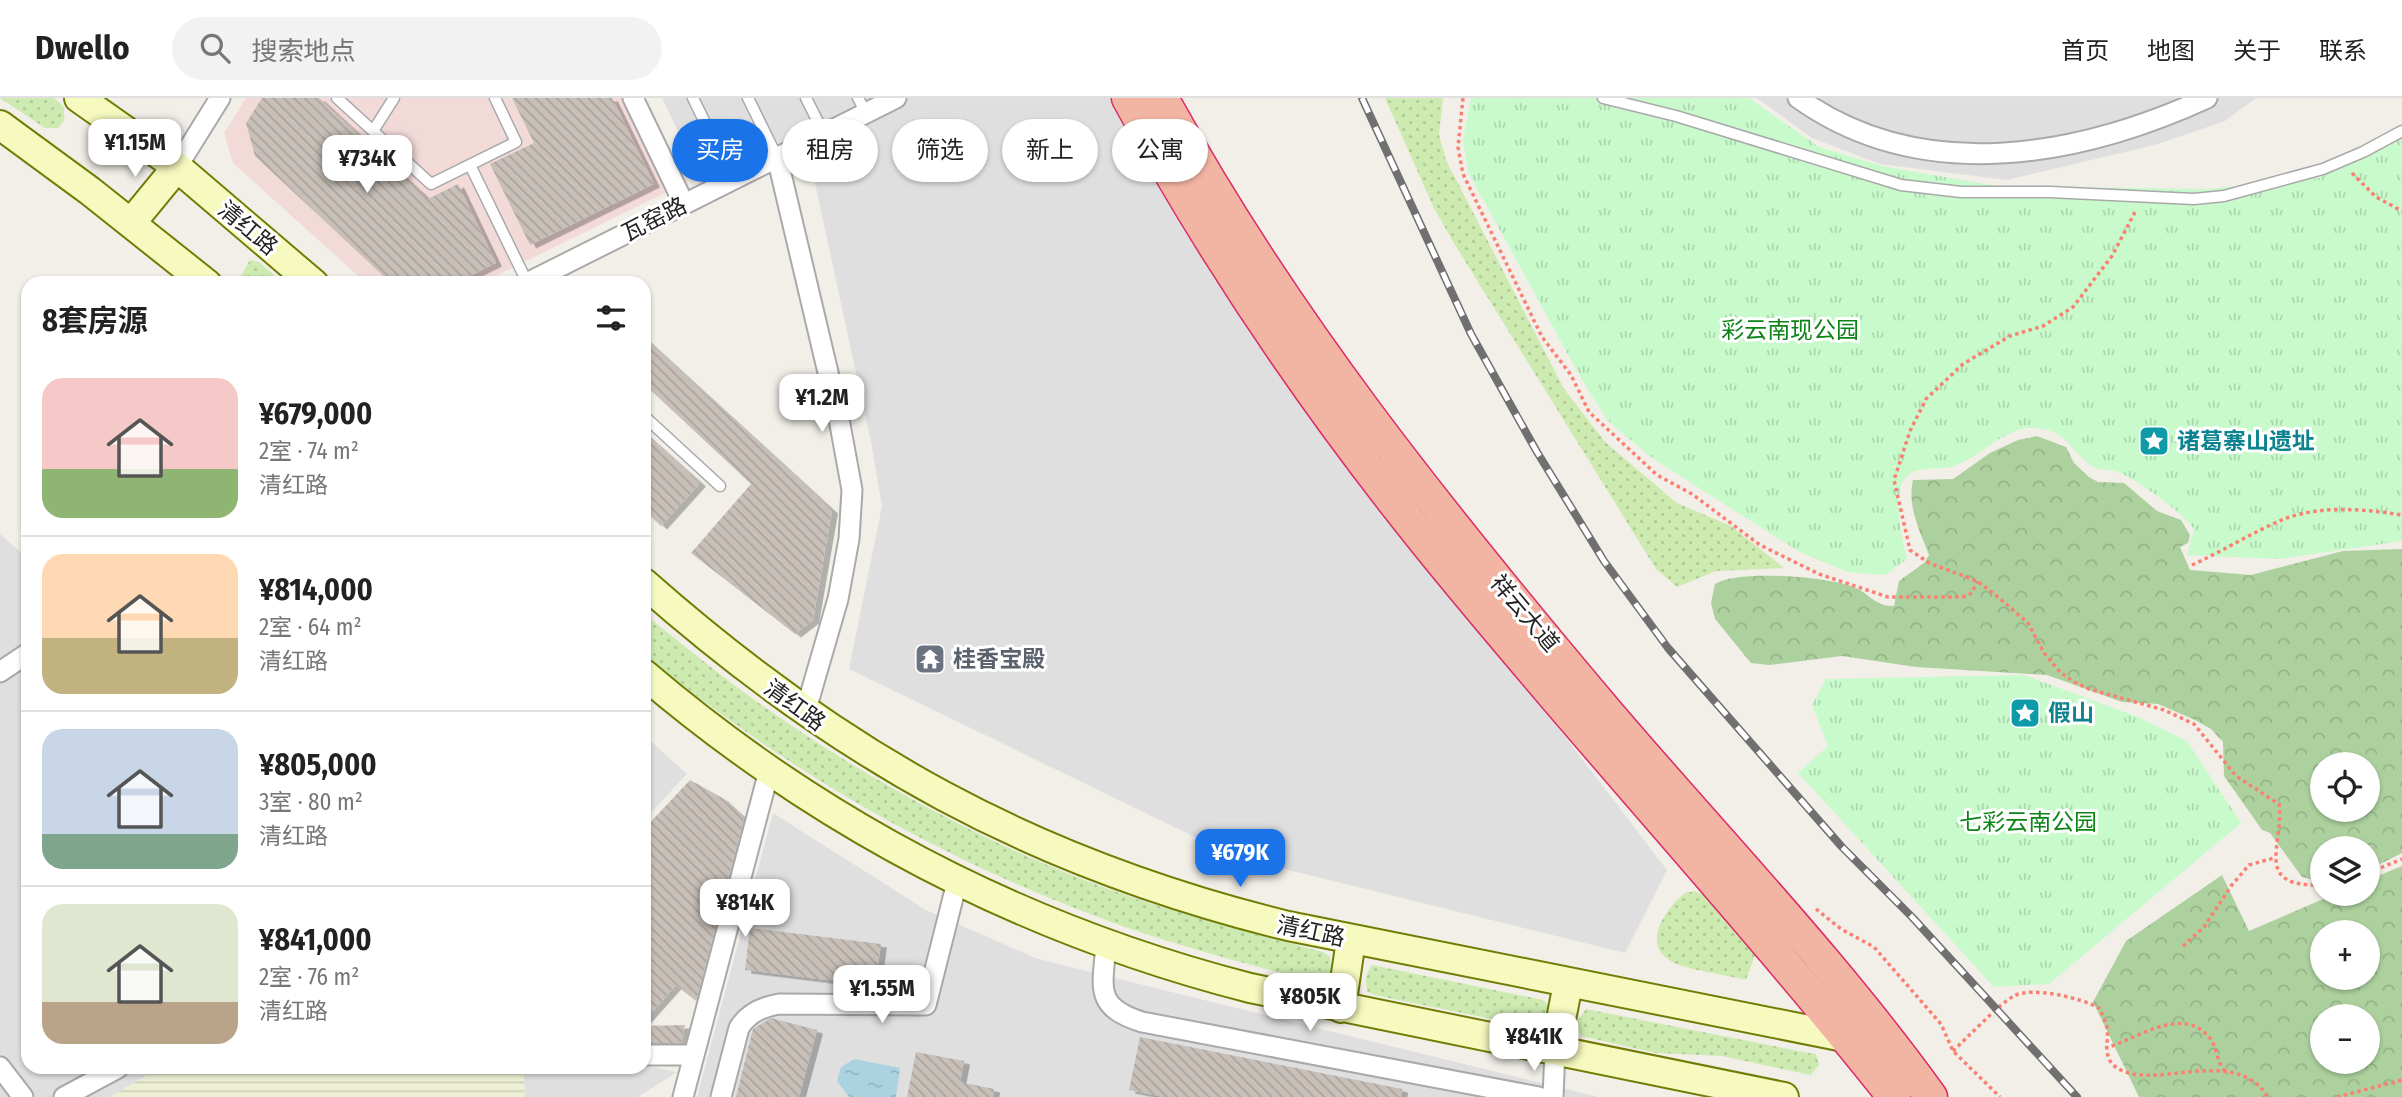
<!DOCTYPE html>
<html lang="zh">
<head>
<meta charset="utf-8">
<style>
  :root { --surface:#fff; --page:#f2f2f2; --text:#222; --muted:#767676; --line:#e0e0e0; --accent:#1a73e8 }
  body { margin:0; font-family:"Fira Sans Condensed","Noto Sans SC",sans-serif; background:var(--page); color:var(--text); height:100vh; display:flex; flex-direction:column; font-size:26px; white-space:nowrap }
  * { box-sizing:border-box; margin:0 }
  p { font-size:23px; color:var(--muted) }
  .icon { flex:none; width:38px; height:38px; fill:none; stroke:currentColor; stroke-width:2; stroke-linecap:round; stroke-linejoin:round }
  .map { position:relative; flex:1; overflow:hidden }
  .details { position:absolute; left:21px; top:178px; width:630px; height:798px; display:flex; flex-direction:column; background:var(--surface); border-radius:21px; box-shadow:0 2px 5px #0004 }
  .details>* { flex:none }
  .guide { position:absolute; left:672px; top:21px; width:665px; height:63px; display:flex; gap:14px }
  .fabs { position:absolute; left:2310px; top:654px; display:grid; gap:14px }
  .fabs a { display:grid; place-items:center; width:70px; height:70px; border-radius:50%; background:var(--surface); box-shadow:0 2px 5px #0004; font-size:35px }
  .price { position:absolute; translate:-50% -60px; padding:0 16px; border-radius:14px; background:#fff; color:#222; font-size:23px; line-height:46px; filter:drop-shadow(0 2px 4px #0008) }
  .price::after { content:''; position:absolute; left:50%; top:42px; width:21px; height:16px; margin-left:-10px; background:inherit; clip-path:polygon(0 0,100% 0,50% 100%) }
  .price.active { background:var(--accent); color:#fff }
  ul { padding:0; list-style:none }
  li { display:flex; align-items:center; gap:21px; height:175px; padding:0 21px }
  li+li { border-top:2px solid var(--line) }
  li span { display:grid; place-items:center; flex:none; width:196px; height:140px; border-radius:21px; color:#555 }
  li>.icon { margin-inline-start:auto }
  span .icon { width:84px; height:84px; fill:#fffc; stroke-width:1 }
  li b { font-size:30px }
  h2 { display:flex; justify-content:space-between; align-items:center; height:84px; padding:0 21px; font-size:30px }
  .tag { padding:0 24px; border-radius:32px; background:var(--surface); box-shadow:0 2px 5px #0004; font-size:24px; line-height:63px }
  .tag.active { background:var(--accent); color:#fff }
  header { display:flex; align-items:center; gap:42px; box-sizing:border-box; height:98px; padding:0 35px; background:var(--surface); border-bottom:2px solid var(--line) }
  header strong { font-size:33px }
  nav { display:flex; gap:38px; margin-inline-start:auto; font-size:24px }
  .search { width:490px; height:63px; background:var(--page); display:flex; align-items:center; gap:18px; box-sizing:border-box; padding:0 24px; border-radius:38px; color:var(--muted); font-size:26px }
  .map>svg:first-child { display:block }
</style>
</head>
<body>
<header>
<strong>Dwello</strong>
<div class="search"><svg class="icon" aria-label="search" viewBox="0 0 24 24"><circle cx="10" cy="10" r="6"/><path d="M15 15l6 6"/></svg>搜索地点</div>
<nav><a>首页</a><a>地图</a><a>关于</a><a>联系</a></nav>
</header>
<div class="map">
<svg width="2402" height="999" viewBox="0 0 2402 999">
  <defs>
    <pattern id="farmland-rules" width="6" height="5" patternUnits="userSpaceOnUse" patternTransform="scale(1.75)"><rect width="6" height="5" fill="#eef0d5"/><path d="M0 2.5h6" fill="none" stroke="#ccceb7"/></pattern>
    <pattern id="grass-dots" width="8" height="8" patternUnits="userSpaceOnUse" patternTransform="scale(1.75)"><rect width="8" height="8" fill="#cdebb0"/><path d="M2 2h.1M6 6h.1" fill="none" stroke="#b0c997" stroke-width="1.8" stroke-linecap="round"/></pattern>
    <pattern id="forest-crowns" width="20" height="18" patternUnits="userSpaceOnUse" patternTransform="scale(1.75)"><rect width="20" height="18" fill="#add19e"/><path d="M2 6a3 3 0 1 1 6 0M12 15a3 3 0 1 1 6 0" fill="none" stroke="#95b388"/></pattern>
    <pattern id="park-tufts" width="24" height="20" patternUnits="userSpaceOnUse" patternTransform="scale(1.75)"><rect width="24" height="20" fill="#c8facc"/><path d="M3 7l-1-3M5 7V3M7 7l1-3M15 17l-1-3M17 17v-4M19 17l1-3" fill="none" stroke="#acd6af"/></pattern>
    <pattern id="water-ripples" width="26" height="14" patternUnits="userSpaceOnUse" patternTransform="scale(1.75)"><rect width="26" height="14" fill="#aad3df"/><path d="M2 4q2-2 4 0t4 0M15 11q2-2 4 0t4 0" fill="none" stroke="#92b5bf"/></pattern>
    <pattern id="building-back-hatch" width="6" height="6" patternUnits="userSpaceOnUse" patternTransform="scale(1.75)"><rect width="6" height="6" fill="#c7bfb8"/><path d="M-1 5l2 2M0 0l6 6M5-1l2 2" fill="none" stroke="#aba49e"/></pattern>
    <filter id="shadow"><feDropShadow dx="6" dy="3.5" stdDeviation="0" flood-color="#0004"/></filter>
  </defs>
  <rect width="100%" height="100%" fill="#f2efe9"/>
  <path fill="#e0dfdf" d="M662,0H1123L1404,428L1667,772L1625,855L1236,759L849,571L882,408L871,344L813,76L695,69Z
    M1757,0H2256L2225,23L2155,47L2007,82L1880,66L1812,40Z
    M0,436L28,461V970H159L110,999H0Z
    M644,637L687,676L644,722Z
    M773,715L926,812L1038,861L1598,999H697Z
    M644,967L677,974L638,999H525L523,970Z"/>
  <path fill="#f2dad9" d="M246,0H625L669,93L481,185H366L233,65L224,35Z"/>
  <path fill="url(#farmland-rules)" d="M159,970H523L525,999H110Z"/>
  <path fill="url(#grass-dots)" d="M0,0H54L64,9V23L58,30H45Z
    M1385,0H1443L1439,37L1446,62L1564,291L1606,345L1677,405L1731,428L1784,470L1716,473L1677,489L1656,471L1452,142L1433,108Z
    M250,162L259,164L283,185H243L241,178Z
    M644,516C679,543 713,572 749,598C847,669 961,733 1074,778C1154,810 1240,832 1323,854L1330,859L1331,876L1316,884C1251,867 1185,850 1122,828C948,766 786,674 644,556Z
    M1695,793L1707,798L1756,854L1746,882C1728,877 1685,872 1671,863C1640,846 1667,809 1685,795Z
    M1372,867L1543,902L1549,908L1548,923L1536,930L1374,897L1367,893C1365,882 1365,876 1372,867Z
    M1586,911L1809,955L1816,956L1819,967L1811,977L1722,958L1656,955L1581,938L1576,925Z"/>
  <path fill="url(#forest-crowns)" fill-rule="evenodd" d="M2037,338L2066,349L2074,365L2089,379L2098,384L2124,385L2157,413L2181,422L2190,437L2188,445L2180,449L2190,472L2251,477L2343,453L2402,451V755L2368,772V751H2322V784L2302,779L2270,735L2262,732L2224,678L2223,644L2211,631L2195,622L2158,606L2122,604L2047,577L1916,569L1842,558L1769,567L1751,565L1715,521L1711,505L1715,486C1737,471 1825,479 1851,488C1868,493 1874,509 1894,508L1899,483L1924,465L1929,457C1920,433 1907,409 1913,382L1953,381L1990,355L2018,342ZM2322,667H2368V712H2322Z
    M2402,768V999H2139L2093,904L2126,843L2222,777L2249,833L2335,796H2368V782ZM2322,835H2368V880H2322ZM2322,919H2368V964H2322Z"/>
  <path fill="url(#park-tufts)" d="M1471,0H1749L1819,49L1882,68L1996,88L2208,91L2319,80L2402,36V443L2280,461L2187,457L2194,431C2183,415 2138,382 2118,374C2110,371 2100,373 2092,368C2070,353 2068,333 2036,330C2006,327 1980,360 1954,368C1939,373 1913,366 1904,382C1892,401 1902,440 1907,461L1885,477L1847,474L1798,453L1652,360L1608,323L1582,282L1468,74L1463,42Z
    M2024,577L2138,619L2187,643L2241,725L2049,886L1994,889L1798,675L1828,648L1812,607L1826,581Z"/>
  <path fill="url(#water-ripples)" d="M854,961L900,970L896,999H849L837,983L841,969Z"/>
  <path fill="url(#building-back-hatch)" filter="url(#shadow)" d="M262,0H319L428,101L458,86L496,165L454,186H392L255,58L246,25Z
    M512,0H612L654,86L530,147L490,66L534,45Z
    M644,240L832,412L813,522L795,536L691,455L751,386L644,286Z
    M644,335L700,385L661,428L644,412Z
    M690,682L722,700L744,720L696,903L676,887L644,923V731Z
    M750,830L881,846L875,888L745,872Z
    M771,920L817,932L799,999H736L753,931Z
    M685,927L681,945H644V928Z
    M1140,939L1402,991L1401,999H1164L1129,992Z
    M916,954L964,963L960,984L994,991L993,999H907Z"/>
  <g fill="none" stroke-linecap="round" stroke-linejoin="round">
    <g stroke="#a9a9a9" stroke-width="13">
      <path id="service" d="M337,0L431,86L516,44L495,0
        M693,0L733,82
        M748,0L777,59
        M806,0L824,36
        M858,0L866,15
        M1603,0L1676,18L1901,87L1961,94H2050L2194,101L2224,98L2323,71L2363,54L2402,33
        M373,33L394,0
        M470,67L527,184
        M644,318L720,388"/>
    </g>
    <g stroke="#a9a9a9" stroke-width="23">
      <path id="minor" d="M633,0L684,106
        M1798,0C1921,88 2078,59 2207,0
        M777,59L839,321L852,392L849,441L838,501L805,615
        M177,69L220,0
        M525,186L896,0
        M0,574L28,555
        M1106,848C1102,891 1095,909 1142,924L1539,999
        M644,957H694
        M0,969L23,999
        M64,999L118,970
        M683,999L769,673
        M721,999L739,930C748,915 762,909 779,906L926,907L957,784
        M1553,999L1555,952"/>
    </g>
    <g stroke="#707d05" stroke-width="32">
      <path id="secondary" d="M79,0L177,69L314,186
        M0,27L90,93L207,186
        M131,125L177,69
        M644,485C841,659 1032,765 1288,828L1859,942
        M644,576C821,727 1024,832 1250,890L1784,999
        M1341,910L1351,842
        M1555,952L1568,886"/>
    </g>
    <g stroke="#dc2a67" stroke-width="35">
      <path id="trunk" d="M1128,0C1214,158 1315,307 1428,447C1579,634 1744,810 1894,999
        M1162,0C1282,220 1439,415 1600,606C1711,737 1831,860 1931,999"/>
    </g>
    <path stroke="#fa8072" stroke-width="3.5" stroke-dasharray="3.5 3.5" stroke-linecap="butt" d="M1463,0L1458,49L1463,76L1542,239L1571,277L1589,314L1657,377L1692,396L1760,447L1819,476L1888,499H1963L1972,495L1977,483
      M2352,75L2376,99L2402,113
      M2135,114L2112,158L2073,209L2043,228L2010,238L1963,266L1926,301L1910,333L1894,382L1910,452L1929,465L1977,483L1998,499L2028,525L2044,555L2060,574L2074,584L2089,591L2164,612L2194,626L2236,678L2279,706C2284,749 2252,789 2322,787
      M2192,467C2223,453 2253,434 2284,421C2321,407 2364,411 2402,417
      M2368,775L2402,761
      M1816,811L1841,831L1874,849L1941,926L1953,953L2000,999
      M2183,848L2204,829L2231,788L2249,767L2274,760
      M2105,950C2136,942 2180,907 2208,938C2219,949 2215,966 2228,976
      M1953,953C1967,940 2000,905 2014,898C2031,888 2082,900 2099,910C2102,916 2106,923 2107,930C2109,944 2103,953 2112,966C2147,999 2232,943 2268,999
      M2337,999L2402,982"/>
    <use href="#service" stroke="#fff" stroke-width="10"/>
    <use href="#minor" stroke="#fff" stroke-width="19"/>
    <use href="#secondary" stroke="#f7fabf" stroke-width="28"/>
    <use href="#trunk" stroke="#f2b4a3" stroke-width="32"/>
    <g stroke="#707070" stroke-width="8">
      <path id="rail" d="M1362,0L1471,236L1537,354L1604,463L1668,550L1842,749L1912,819L2077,999"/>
    </g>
    <use href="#rail" stroke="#fff" stroke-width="5" stroke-dasharray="16" stroke-linecap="butt"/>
  </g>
  <defs>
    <g id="sight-square" transform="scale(1.575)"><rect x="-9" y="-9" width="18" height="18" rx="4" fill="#0f9aa8" stroke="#fff"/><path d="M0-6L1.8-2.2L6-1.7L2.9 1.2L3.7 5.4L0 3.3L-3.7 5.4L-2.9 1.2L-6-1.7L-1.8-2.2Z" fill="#fff"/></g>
    <g id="temple-square" transform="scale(1.575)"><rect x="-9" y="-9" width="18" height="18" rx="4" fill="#6b7280" stroke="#fff"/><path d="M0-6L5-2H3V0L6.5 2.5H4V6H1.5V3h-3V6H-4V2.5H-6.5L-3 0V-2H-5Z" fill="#fff"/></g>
  </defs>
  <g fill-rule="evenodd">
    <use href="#sight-square" x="2154" y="343"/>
    <use href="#temple-square" x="930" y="561"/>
    <use href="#sight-square" x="2025" y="615"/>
  </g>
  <g text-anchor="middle" stroke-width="6" stroke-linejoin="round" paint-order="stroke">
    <g font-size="23" fill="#222" stroke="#fff">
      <text transform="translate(654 121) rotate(-27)" y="8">瓦窑路</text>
      <text transform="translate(248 130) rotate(40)" y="8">清红路</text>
      <text transform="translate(1525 515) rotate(50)" y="8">祥云大道</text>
      <text transform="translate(795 607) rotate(36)" y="8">清红路</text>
      <text transform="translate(1311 833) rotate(12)" y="8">清红路</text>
    </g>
    <g font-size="23" fill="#0c8416" stroke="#fff">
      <text x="1790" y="240">彩云南现公园</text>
      <text x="2028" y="732">七彩云南公园</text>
    </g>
    <g font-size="23" font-weight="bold" fill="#0d838f" stroke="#fff" text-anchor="start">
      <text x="2177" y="351">诸葛寨山遗址</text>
      <text x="2048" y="623">假山</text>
    </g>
    <g font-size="23" font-weight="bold" fill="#5b616d" stroke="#fff" text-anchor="start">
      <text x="953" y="569">桂香宝殿</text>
    </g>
  </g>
</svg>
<div class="fabs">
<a><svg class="icon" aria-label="locate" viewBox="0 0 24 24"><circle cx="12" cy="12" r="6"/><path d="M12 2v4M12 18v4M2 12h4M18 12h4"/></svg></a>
<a><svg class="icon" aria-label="layers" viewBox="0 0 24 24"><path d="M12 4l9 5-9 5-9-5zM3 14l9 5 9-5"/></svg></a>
<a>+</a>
<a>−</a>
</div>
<b class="price" style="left:135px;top:81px">¥1.15M</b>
<b class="price" style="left:367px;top:97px">¥734K</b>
<b class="price" style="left:822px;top:336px">¥1.2M</b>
<b class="price active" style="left:1240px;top:791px">¥679K</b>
<b class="price" style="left:745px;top:841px">¥814K</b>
<b class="price" style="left:882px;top:927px">¥1.55M</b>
<b class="price" style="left:1310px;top:935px">¥805K</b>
<b class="price" style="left:1534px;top:975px">¥841K</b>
<div class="guide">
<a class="tag active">买房</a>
<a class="tag">租房</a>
<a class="tag">筛选</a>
<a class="tag">新上</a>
<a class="tag">公寓</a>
</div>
<section class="details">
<h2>8套房源<svg class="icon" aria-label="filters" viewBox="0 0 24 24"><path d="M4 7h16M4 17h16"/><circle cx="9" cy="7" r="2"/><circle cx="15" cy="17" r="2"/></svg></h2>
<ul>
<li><span style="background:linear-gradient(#f6c9c9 65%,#8fb573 0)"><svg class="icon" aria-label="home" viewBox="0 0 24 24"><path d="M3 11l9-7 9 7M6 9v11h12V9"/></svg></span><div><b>¥679,000</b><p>2室 · 74 m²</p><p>清红路</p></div></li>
<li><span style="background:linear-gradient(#ffd9b3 60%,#c2b280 0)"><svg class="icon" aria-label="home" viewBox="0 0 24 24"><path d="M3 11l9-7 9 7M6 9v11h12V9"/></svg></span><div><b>¥814,000</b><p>2室 · 64 m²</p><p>清红路</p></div></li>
<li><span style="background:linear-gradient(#c9d6e8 75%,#7fa58c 0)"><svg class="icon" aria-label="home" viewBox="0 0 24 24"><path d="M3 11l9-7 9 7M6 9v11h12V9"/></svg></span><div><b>¥805,000</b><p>3室 · 80 m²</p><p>清红路</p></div></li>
<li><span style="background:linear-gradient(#dfe7d0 70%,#b9a48a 0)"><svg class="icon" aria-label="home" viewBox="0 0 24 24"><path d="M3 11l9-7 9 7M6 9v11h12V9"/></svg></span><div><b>¥841,000</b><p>2室 · 76 m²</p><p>清红路</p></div></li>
</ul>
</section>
</div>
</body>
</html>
